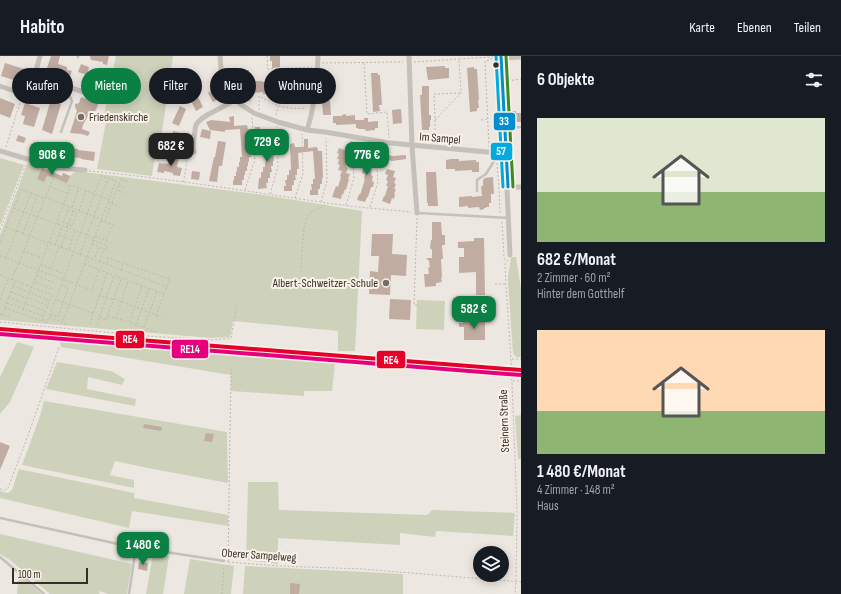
<!DOCTYPE html>
<html lang="de">
<head>
<meta charset="utf-8">
<style>
  :root { --surface:#171b24; --page:#20242c; --text:#f1f3f6; --muted:#9ea1a6; --line:#363941; --accent:#0b8043 }
  body { margin:0; font-family:"Sofia Sans Condensed",sans-serif; background:var(--page); color:var(--text); height:100vh; display:flex; flex-direction:column; font-size:15px; white-space:nowrap }
  * { box-sizing:border-box; margin:0 }
  p { font-size:13px; color:var(--muted) }
  .icon { flex:none; width:22px; height:22px; fill:none; stroke:currentColor; stroke-width:2; stroke-linecap:round; stroke-linejoin:round }
  .map { position:relative; flex:1; overflow:hidden }
  .sheet { display:flex; flex-direction:column; background:var(--surface); width:320px }
  .sheet>* { flex:none }
  .hud { position:absolute; left:12px; top:12px; width:380px; height:36px; display:flex; gap:8px }
  .controls { position:absolute; left:473px; top:490px; display:grid; gap:8px }
  .controls a { display:grid; place-items:center; width:36px; height:36px; border-radius:50%; background:var(--surface); box-shadow:0 2px 10px #0003; font-size:20px }
  .scale { position:absolute; left:12px; bottom:10px; width:76px; box-sizing:border-box; padding-left:4px; border:2px solid #372d28; border-top:0; font-size:11px; line-height:14px; white-space:nowrap; color:#372d28; -webkit-text-stroke:3px #faf2e8; paint-order:stroke }
  .price { position:absolute; translate:-50% -34px; padding:0 9px; border-radius:8px; background:var(--accent); color:#fff; font-size:13px; line-height:26px; filter:drop-shadow(0 1px 2px #0008) }
  .price::after { content:''; position:absolute; left:50%; top:24px; width:12px; height:9px; margin-left:-6px; background:inherit; clip-path:polygon(0 0,100% 0,50% 100%) }
  .price.on { background:#222; color:#fff }
  ul { padding:0; list-style:none }
  li { display:grid; align-content:center; gap:8px; height:212px; padding:0 16px }
  li span { display:grid; place-items:center; height:124px; border-radius:0px; color:#555 }
  li>.icon { margin-inline-start:auto }
  span .icon { width:72px; height:72px; fill:#fffc; stroke-width:1 }
  li b { font-size:17px }
  h2 { display:flex; justify-content:space-between; align-items:center; height:48px; padding:0 16px; font-size:17px }
  .pill { padding:0 14px; border-radius:18px; background:var(--surface); box-shadow:0 2px 10px #0003; font-size:14px; line-height:36px }
  .pill.on { background:var(--accent); color:#fff }
  header { display:flex; align-items:center; gap:24px; box-sizing:border-box; height:56px; padding:0 20px; background:var(--surface); border-bottom:1px solid var(--line) }
  header strong { font-size:19px }
  nav { display:flex; gap:22px; margin-inline-start:auto; font-size:14px }
  main { display:flex; flex:1; min-height:0 }
  .map>svg:first-child { display:block }
</style>
</head>
<body>
<header>
<strong>Habito</strong>
<nav><a>Karte</a><a>Ebenen</a><a>Teilen</a></nav>
</header>
<main>
<div class="map">
<svg width="521" height="538" viewBox="0 0 521 538">
  <rect width="100%" height="100%" fill="#ede7e1"/>
  <path fill="#ced2bb" d="M116,0H173L161,83H157L152,120L97,113L107,61L104,60Z
    M0,102L24,109L0,170Z
    M28,106L62,120L63,117L70,120L76,115L264,139L362,155L355,295H338V275L233,265L230,281L211,282L0,264V179Z
    M512,201H516L521,233V301H516L513,297L508,227V220L511,202Z
    M417,244L445,245L444,274L416,273Z
    M60,285L335,307L332,335H304V340L231,335V319L61,291Z
    M17,286L34,291L10,346L0,358V321Z
    M57,306L111,315L125,323L122,329L88,321L87,333L136,343L135,350L46,333Z
    M44,345L227,376L228,427L148,412L115,405L110,419L134,424V432L22,409L40,360Z
    M521,359V403H518L515,360Z
    M19,413L134,437V442L228,459V470L132,455L129,472L0,442V435L8,437L12,434Z
    M248,426H278L279,454L427,459L432,454L515,457L513,480L436,475L435,481L400,477V489L278,482V508L246,504Z
    M0,478L132,508L127,538H108L100,535L99,538H50L10,504L0,498Z
    M153,498L169,500L163,538H146Z
    M190,503L234,510L231,538H184Z
    M245,510L403,518V538H243Z
    M19,518L41,538H17Z"/>
  <path fill="#c1aca2" d="M51,0H60L58,8L67,11V14L72,15L69,23L46,15Z
    M90,0H109L107,9L103,8V6L91,4Z
    M270,0H280V11L272,12V5H270Z
    M5,7L24,13L20,26L1,20Z
    M81,8L89,11L87,19L78,16Z
    M445,10V12H449V22L428,24L426,11Z
    M474,11V13H477L479,44H478L479,52H477V55L470,56L467,12Z
    M249,14V23H254V25H262V26H267V28H270V33H279V34L284,33V36H287L288,45L280,46V44H271V38H263V36L254,37V30H245V28H242V26H240V15Z
    M97,15L108,19L103,34L105,35L103,44L100,43L96,54L88,60L83,69L82,73L90,76L88,80L82,78L70,77L77,55L75,51V48L79,47L81,41L87,43Z
    M371,17H378V19H380L382,49H379L380,55L373,56Z
    M307,18V25H306V34H303L304,43H301L302,47H295L294,27H296L295,22L298,21L297,19Z
    M422,30H429V59H431V64H430V71H429V74H422L420,39H422Z
    M46,32L59,36L55,46L61,48L52,78L42,74L51,43L44,40Z
    M216,32L221,42L213,46L208,37Z
    M198,41L203,51L196,55L191,45Z
    M0,42L15,48L10,62L0,58Z
    M330,44L331,59H323L322,45Z
    M25,47L40,52L34,71L23,68L25,60L21,59Z
    M180,50L186,53L179,70L172,67Z
    M401,53L402,67L393,68L392,54Z
    M512,55H516V57H521V66H517L516,64H512Z
    M346,58V60L355,59V64H364V62H368V66L378,65V72H375V74L366,75L365,73H358V72H356V68L336,69V67H333V60H342V59Z
    M234,60V70L247,69L248,73H255V71H260L261,84L250,85L251,101H249V106H248V110H247V115H245V119H244V124H242V129H233V125L234,124V120H236V116L237,115V111H239V106H240V101H242L240,73L225,74V76L210,74L206,66L211,64L230,66L229,61Z
    M202,73L211,75L210,83L200,81Z
    M173,75L181,77L180,85L178,84L177,87L169,86V90L161,89L162,80L165,81V79L172,80Z
    M284,78L285,92H280V79Z
    M18,79L26,82L24,87L16,85Z
    M272,79L274,105H273V110H271L272,116H270V122H268V127H266L267,132L258,133L259,122H261V116H263V111H265V106L267,105L265,80Z
    M304,83H308V92L317,91L318,95H322L323,122H322V128H320V133H318V139H310V134H312L311,128H313V123H315L313,95L298,97L299,113H297V119H295L296,124H294V129H292V135H284V130H286L285,124H287V119H289V114H291L290,88L294,87L295,91H304Z
    M218,85L226,86L222,110H219L217,126L209,125L214,101H215Z
    M70,92L78,93V94L95,96L94,105L81,103V102L69,101Z
    M339,92L347,95L345,100H347L345,105L347,106L346,111L348,112L346,117L350,118L348,123H349L346,134L345,133L343,139L342,138L341,143L332,141L336,130L338,131L341,121L340,120L342,115L338,114L340,109L338,108L339,103H337L339,98L337,97Z
    M363,94L373,97L370,108H372L370,114H372L371,119L373,120L372,125L374,126L373,131H371L368,141H367L365,146L357,144L359,138L360,139L365,123H364L365,118L362,117L363,112L362,111L364,106H362L363,100H361Z
    M379,96L392,100L406,99V103L392,105L378,100Z
    M171,100L179,101L177,111L182,112L180,120L173,119V117L164,115V117L157,116L159,107L168,108L169,102H170Z
    M451,103H459V105L476,104V106H479V116H472V114L455,115V113H446V104Z
    M42,112L62,120L63,117L70,120L67,127L47,119L44,126L37,123Z
    M387,113L395,115L393,121L396,122L394,127L396,128L394,133H396L394,138H395L394,143L392,142L390,148L382,145L384,140H385L388,130H386L388,125L386,124L388,119L385,118Z
    M192,115L200,116L199,124L191,123Z
    M426,116H436L438,150H428V147H427Z
    M493,121L494,138H491V147H489V151H486V152H484V153L480,154L479,151L468,152V150L459,151V141L472,140V141L482,140L481,130H483V124L485,122Z
    M432,166H441L442,179H445V189H442L443,203H441L442,221L441,222L442,226L436,227V230L425,231L424,218H429L428,211L430,212L429,205L426,202H432V194L430,192L431,184H432Z
    M372,178H393L392,198L407,199L406,220L391,219L390,239L369,238L370,215L378,216L379,200H371Z
    M474,182H484L485,239H476V216L459,217V201H464V192H458V186L474,185Z
    M390,243L411,244L410,264L389,263Z
    M485,264V284H464V271H459V267H463V265Z
    M144,368L162,371L161,375L143,372Z
    M206,377L214,378L212,386L204,385Z
    M0,386L10,390L0,414Z
    M139,506L148,507L147,515L138,513Z
    M290,527L300,528L299,538H290Z"/>
  <g fill="none" stroke-linecap="round" stroke-linejoin="round">
    <path stroke="#bfb8b2" stroke-width="1" stroke-dasharray="2 2" stroke-linecap="butt" d="M267,0L268,13L312,11
      M104,1V0
      M414,6L459,3
      M322,7L403,6
      M364,7L367,58L387,56L389,82
      M508,25L521,23
      M249,32L250,48
      M259,54V40C276,50 287,54 307,52
      M276,59L278,50
      M435,64L461,37L459,3L491,1H497
      M481,64L488,63
      M435,86V64L434,38L460,37
      M6,91L22,40
      M489,91L485,5L491,4V1
      M497,107L499,131L500,158
      M89,115C167,122 244,135 321,146C351,151 381,153 411,156
      M53,123L70,130
      M183,126L184,124L187,104L191,100
      M119,129L126,132
      M50,131L67,137
      M118,134L124,137
      M245,134L255,103L252,61
      M270,138L278,111L277,70
      M45,141L105,165L121,123L128,126
      M295,142L303,118L302,78
      M108,146L120,151
      M321,146L327,125L326,82
      M346,149L354,122L351,85
      M72,151L79,132
      M370,151L378,126L375,90
      M14,152L56,168
      M68,154L77,157L72,170L63,166Z
      M79,155L86,135
      M101,165L114,169
      M502,166L504,201L505,206
      M58,168L94,182
      M6,171L48,187
      M67,171L74,154
      M0,174L26,108
      M23,178L37,140
      M59,179L71,184
      M95,180L109,186
      M93,184L107,190L106,194L99,191L94,203
      M106,184L112,169
      M0,187L21,133L44,142
      M50,187L167,231
      M92,188L98,190
      M55,189L62,170
      M61,191L68,172
      M69,193L75,175
      M23,195L42,202
      M80,198L108,123
      M0,200L92,234L99,214
      M6,202L31,137
      M508,204L505,208L506,230L511,303L515,401L517,457L516,525L515,538
      M100,205L104,193
      M107,207L108,202L170,223L156,259
      M84,208L164,238
      M41,209L64,218
      M51,212L59,191
      M121,214L123,207
      M301,216C302,205 302,167 308,160C312,153 321,153 326,148
      M0,219L52,239L46,254
      M37,220L55,227
      M12,224L53,122
      M35,226L53,233
      M495,228H505
      M13,230L49,244
      M11,236L47,249
      M99,239L113,244
      M115,243L161,261
      M0,244L8,223
      M57,244L93,257
      M7,247L43,260
      M417,249H414L417,162
      M5,252L42,265L46,255L8,241
      M23,254L71,129L108,143
      M0,258L10,261
      M51,258L58,261L68,232L62,229
      M2,259L15,225
      M108,260L116,262L128,225
      M50,261L68,269
      M100,261L106,264L121,223
      M116,262L128,266
      M42,264L47,266C66,218 83,169 101,120L116,125L62,267
      M0,266L146,280L213,284L231,282L237,249
      M90,268L107,217
      M97,268L114,220
      M136,269L129,266L142,230
      M143,271L136,269L149,233
      M156,276L144,271L157,236
      M512,303H521
      M513,325H521
      M0,433L5,434L8,432L26,385L59,291
      M228,506L279,510L362,513L521,526
      M228,506L231,313
      M222,538L224,510"/>
    <path stroke="#c6c0ba" stroke-width="2.5" d="M78,1V0
      M505,72L521,71
      M61,76L72,45L65,30
      M477,135V124L486,118L499,97
      M418,157L509,162
      M0,462L127,490L224,505
      M0,501L44,538
      M129,538L136,492"/>
    <path stroke="#c6c0ba" stroke-width="5" d="M220,0L221,13L225,25L235,43L243,50L254,57L278,66L307,74L325,76L390,87L487,96H506
      M409,0L412,90L417,157
      M501,0L510,199
      M501,2L521,1
      M34,21L84,36
      M0,30C6,32 12,35 18,35C34,35 36,12 40,0
      M307,74C315,50 317,25 318,0
      M0,95L57,112L85,114
      M194,96C192,91 193,86 194,81C195,77 195,72 196,69C201,58 226,52 235,43
      M508,131H521"/>
    <g stroke="#faf2e8" stroke-width="6">
      <path id="bus-1" d="M501,0L508,131"/>
    </g>
    <g stroke="#faf2e8" stroke-width="6">
      <path id="bus-2" d="M496,0L503,131"/>
    </g>
    <g stroke="#faf2e8" stroke-width="6">
      <path id="bus-3" d="M506,0L513,131"/>
    </g>
    <use href="#bus-1" stroke="#008ecf" stroke-width="3"/>
    <use href="#bus-2" stroke="#03a9e1" stroke-width="3"/>
    <use href="#bus-3" stroke="#3f8827" stroke-width="3"/>
    <g stroke="#faf2e8" stroke-width="7">
      <path id="rail-1" d="M0,273L521,314"/>
    </g>
    <g stroke="#faf2e8" stroke-width="7">
      <path id="rail-2" d="M0,278L521,319"/>
    </g>
    <use href="#rail-1" stroke="#e4002b" stroke-width="4"/>
    <use href="#rail-2" stroke="#e5007d" stroke-width="4"/>
  </g>
  <circle fill="#372d28" stroke="#faf2e8" stroke-width="1.5" cx="496" cy="9" r="3.5"/>
  <g fill="#776e69" stroke="#faf2e8" stroke-width="1.5">
    <circle cx="81" cy="61" r="4"/>
    <circle cx="386" cy="227" r="4"/>
  </g>
  <g text-anchor="middle" stroke-width="4" stroke-linejoin="round" paint-order="stroke">
    <g font-size="12" fill="#372d28" stroke="#faf2e8" text-anchor="start">
      <text x="89" y="65">Friedenskirche</text>
      <text x="378" y="231" text-anchor="end">Albert-Schweitzer-Schule</text>
    </g>
    <g font-size="12" fill="#372d28" stroke="#faf2e8">
      <text transform="translate(440 82) rotate(5)" y="4">Im Sampel</text>
      <text transform="translate(504 365) rotate(-92)" y="4">Steinern Straße</text>
      <text transform="translate(259 499) rotate(4)" y="4">Oberer Sampelweg</text>
    </g>
  </g>
  <g stroke="#faf2e8" stroke-width="1.5">
    <rect x="493" y="56" width="23" height="19" rx="4" fill="#008ecf"/>
    <rect x="490" y="86" width="23" height="19" rx="4" fill="#03a9e1"/>
    <rect x="115" y="274" width="30" height="19" rx="4" fill="#e4002b"/>
    <rect x="171" y="283" width="38" height="20" rx="4" fill="#e5007d"/>
    <rect x="376" y="294" width="30" height="19" rx="4" fill="#e4002b"/>
  </g>
  <g font-size="11" text-anchor="middle" font-weight="bold" fill="#fff">
    <text x="504" y="69">33</text>
    <text x="501" y="99">57</text>
    <text x="130" y="287">RE4</text>
    <text x="190" y="297">RE14</text>
    <text x="391" y="308">RE4</text>
  </g>
</svg>
<div class="controls">
<a><svg class="icon" aria-label="layers" viewBox="0 0 24 24"><path d="M12 4l9 5-9 5-9-5zM3 14l9 5 9-5"/></svg></a>
</div>
<div class="scale">100 m</div>
<b class="price" style="left:267px;top:107px">729 €</b>
<b class="price on" style="left:171px;top:111px">682 €</b>
<b class="price" style="left:52px;top:120px">908 €</b>
<b class="price" style="left:367px;top:120px">776 €</b>
<b class="price" style="left:474px;top:274px">582 €</b>
<b class="price" style="left:143px;top:510px">1 480 €</b>
<div class="hud">
<a class="pill">Kaufen</a>
<a class="pill on">Mieten</a>
<a class="pill">Filter</a>
<a class="pill">Neu</a>
<a class="pill">Wohnung</a>
</div>
</div>
<section class="sheet">
<h2>6 Objekte<svg class="icon" aria-label="filters" viewBox="0 0 24 24"><path d="M4 7h16M4 17h16"/><circle cx="9" cy="7" r="2"/><circle cx="15" cy="17" r="2"/></svg></h2>
<ul>
<li><span style="background:linear-gradient(#dfe7d0 60%,#8fb573 0)"><svg class="icon" aria-label="home" viewBox="0 0 24 24"><path d="M3 11l9-7 9 7M6 9v11h12V9"/></svg></span><div><b>682 €/Monat</b><p>2 Zimmer · 60 m²</p><p>Hinter dem Gotthelf</p></div></li>
<li><span style="background:linear-gradient(#ffd9b3 65%,#8fb573 0)"><svg class="icon" aria-label="home" viewBox="0 0 24 24"><path d="M3 11l9-7 9 7M6 9v11h12V9"/></svg></span><div><b>1 480 €/Monat</b><p>4 Zimmer · 148 m²</p><p>Haus</p></div></li>
</ul>
</section>
</main>
</body>
</html>
